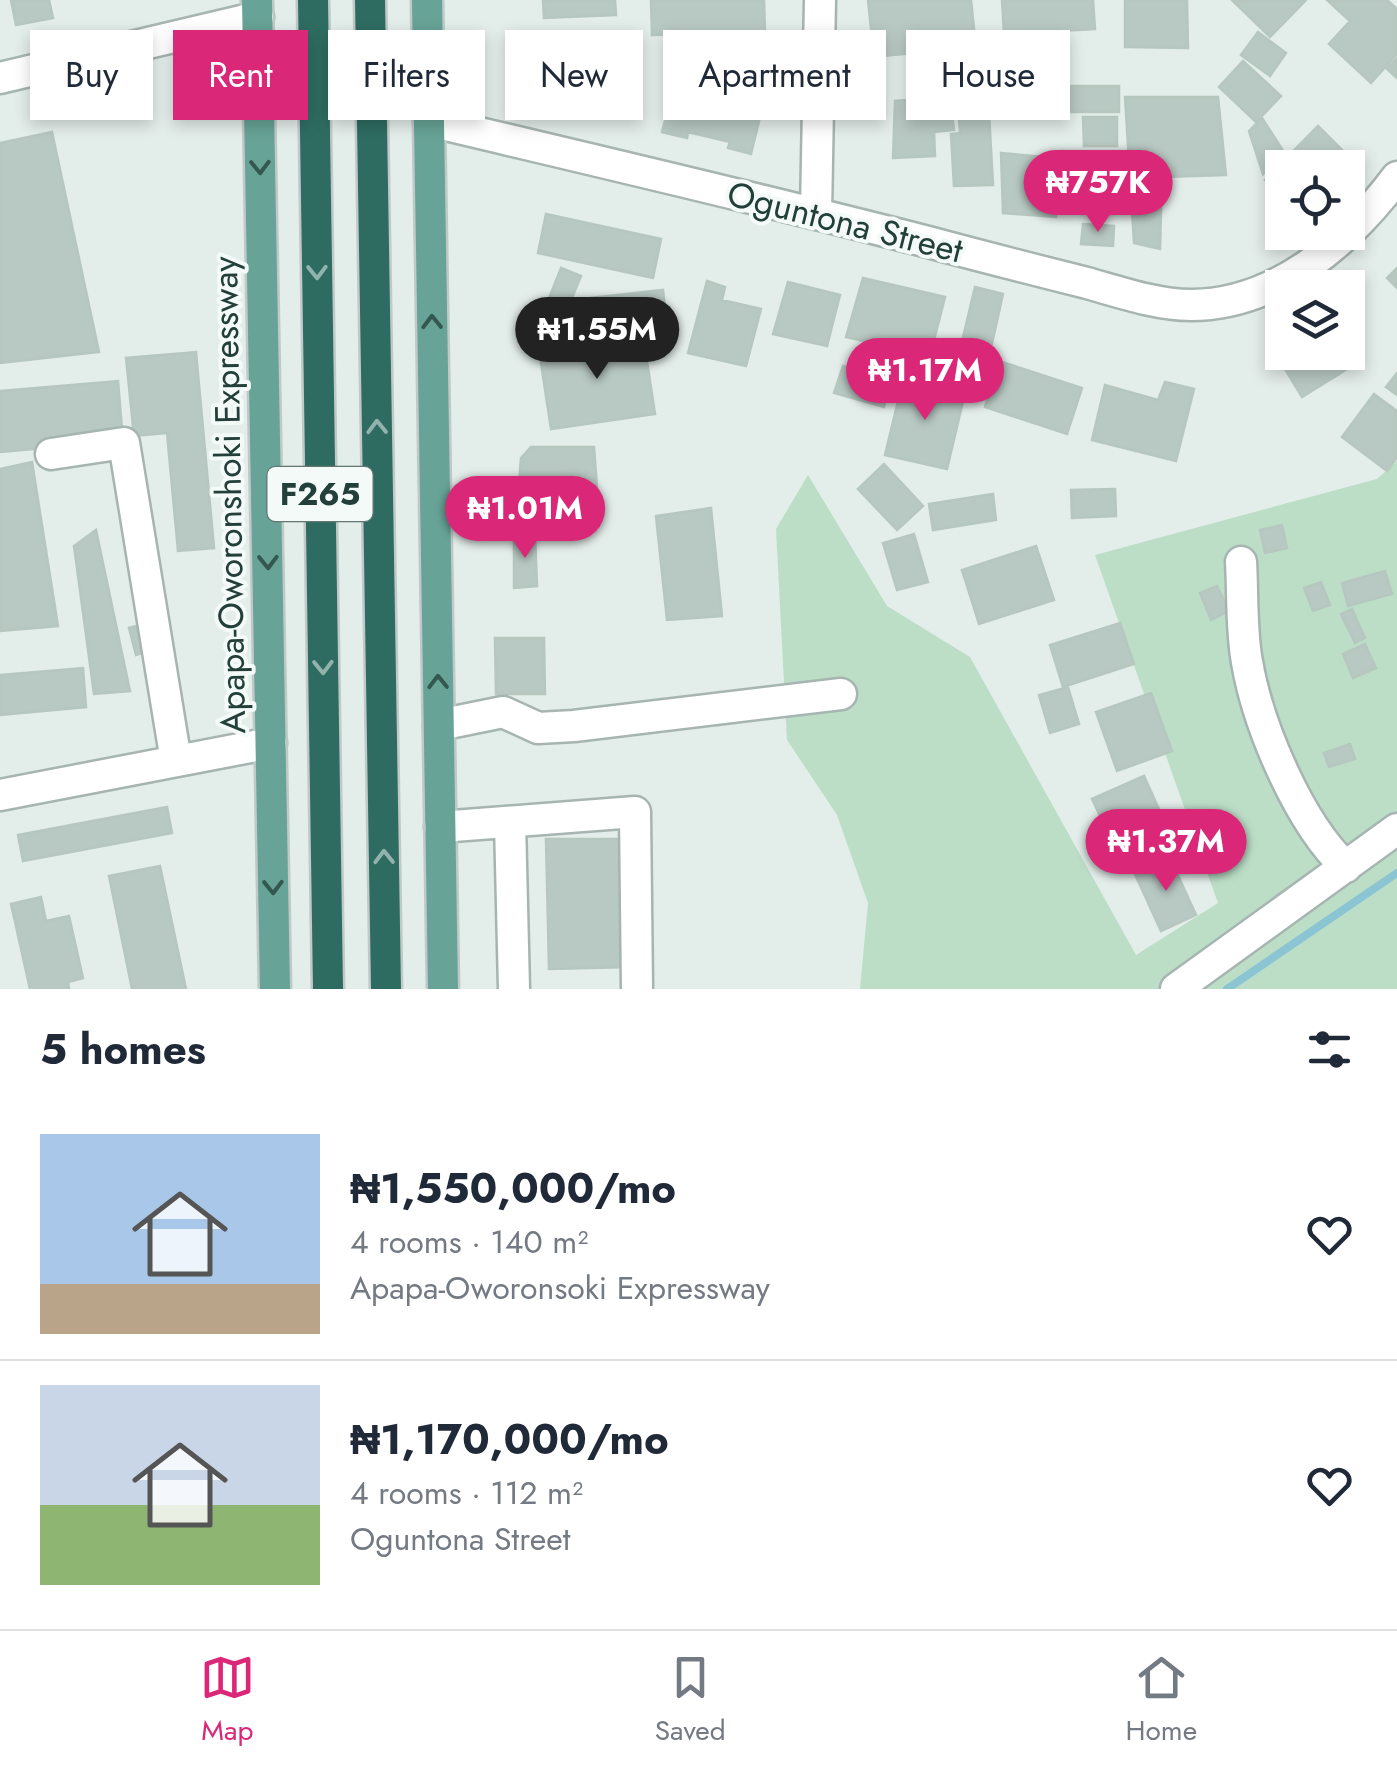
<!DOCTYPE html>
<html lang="en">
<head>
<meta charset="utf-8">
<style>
  :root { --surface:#fff; --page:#f2f2f3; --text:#1f2937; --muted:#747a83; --line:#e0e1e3; --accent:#db2777 }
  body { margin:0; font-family:Jost,sans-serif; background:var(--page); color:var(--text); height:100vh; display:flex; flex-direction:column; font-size:38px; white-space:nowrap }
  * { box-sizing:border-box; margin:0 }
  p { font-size:32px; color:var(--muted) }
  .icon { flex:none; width:55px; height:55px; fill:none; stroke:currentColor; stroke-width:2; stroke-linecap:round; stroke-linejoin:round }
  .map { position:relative; height:989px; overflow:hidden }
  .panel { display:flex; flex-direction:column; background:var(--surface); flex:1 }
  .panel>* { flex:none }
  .hud { position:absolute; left:30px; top:30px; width:1338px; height:90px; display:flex; gap:20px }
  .controls { position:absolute; left:1265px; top:150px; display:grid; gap:20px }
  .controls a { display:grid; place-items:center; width:100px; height:100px; border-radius:0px; background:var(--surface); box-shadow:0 5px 15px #0003; font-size:50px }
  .price { position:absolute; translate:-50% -85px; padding:0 22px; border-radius:35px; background:var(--accent); color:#fff; font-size:32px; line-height:65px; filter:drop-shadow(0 2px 5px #0008) }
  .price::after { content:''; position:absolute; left:50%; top:60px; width:30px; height:22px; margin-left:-15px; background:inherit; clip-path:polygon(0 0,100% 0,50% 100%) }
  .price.active { background:#222; color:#fff }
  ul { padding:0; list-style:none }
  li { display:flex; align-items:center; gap:30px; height:250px; padding:0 40px }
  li+li { border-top:2px solid var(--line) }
  li span { display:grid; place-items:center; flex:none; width:280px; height:200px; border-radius:0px; color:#555 }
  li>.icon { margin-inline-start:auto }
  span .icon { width:120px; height:120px; fill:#fffc; stroke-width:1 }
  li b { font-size:42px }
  h2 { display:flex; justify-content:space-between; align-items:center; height:120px; padding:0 40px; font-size:42px }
  .tag { padding:0 35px; border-radius:0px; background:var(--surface); box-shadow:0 5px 15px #0003; font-size:35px; line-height:90px }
  .tag.active { background:var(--accent); color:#fff }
  .tabs { display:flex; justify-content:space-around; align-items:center; height:140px; border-top:2px solid var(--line); background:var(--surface); font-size:28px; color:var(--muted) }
  .tabs a { display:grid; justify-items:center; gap:5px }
  .tabs .active { color:var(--accent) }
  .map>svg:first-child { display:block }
</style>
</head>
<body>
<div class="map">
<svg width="1397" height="989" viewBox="0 0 1397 989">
  <rect width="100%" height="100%" fill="#e3ede9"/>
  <path fill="#bcdec7" d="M1397,461V989H860L868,903L837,815L787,740L776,529L808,475L887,606L970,657L1136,955L1218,903L1095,555L1377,479Z"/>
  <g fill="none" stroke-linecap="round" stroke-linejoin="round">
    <path stroke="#8bc5d3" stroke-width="8" d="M1227,989L1397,873"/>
  </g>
  <path fill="#b8c8c2" stroke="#b6c7c0" stroke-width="2.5" d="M11,0H49L53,18L16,25Z
    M543,0H615L616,15L544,18Z
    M651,0H764L765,32L652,35Z
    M868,0H971L976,47L874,57Z
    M1002,0H1093L1095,29L1004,34Z
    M1125,0H1187L1188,48L1125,47Z
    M1232,0H1306L1270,37Z
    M1327,0H1387L1397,9V54L1371,83L1329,44L1350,21Z
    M1258,32L1286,53L1270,76L1241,55Z
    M1041,41L1043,75L1001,77L999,43Z
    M623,44L626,99L517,105L514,51Z
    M682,54L770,76L751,154L728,148L730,142L688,132L687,138L662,132Z
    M1397,58V78L1387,69Z
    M1243,61L1281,96L1256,122L1219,87Z
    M1055,81V113L1006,114L1005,82Z
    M1069,86H1119V112H1069Z
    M988,95L993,185L954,186L951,134L960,133L957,96Z
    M950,97L954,130L934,132L935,156L893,158L895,101Z
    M1125,97H1218L1226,175L1162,177L1160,249L1134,243Z
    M1083,117H1117V146H1084Z
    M1262,118L1284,152L1263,174L1249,131Z
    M1318,126L1356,164L1348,172V168H1282V198L1265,180Z
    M52,132L99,352L0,363V143Z
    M1061,151L1115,153V212L1063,211Z
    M1001,153L1055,158L1056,217L1003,213Z
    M546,214L661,239L653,278L538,253Z
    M1083,224L1114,226L1113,246L1081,244Z
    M561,268L581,276L557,334L538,326Z
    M1397,268V288L1387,278Z
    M863,278L945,297L930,356L846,337Z
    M707,281L725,287L722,300L761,309L746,366L688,353Z
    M788,282L840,295L827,346L773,334Z
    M975,287L1003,294L989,357L960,350Z
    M663,290L666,316L583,325L580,299Z
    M643,335L655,414L551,429L539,350Z
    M1348,341L1360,361L1302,397L1277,356L1348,352Z
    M196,352L214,548L178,551L167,433L134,436L126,358Z
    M999,361L1082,388L1067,434L985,407Z
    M843,366L891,378L884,407L834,393Z
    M1397,373V395L1386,387Z
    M904,376L965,393L947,469L885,455Z
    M118,381L123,441L0,452V391Z
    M1165,382L1194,389L1176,461L1092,440L1105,385L1158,400Z
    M1374,394L1397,411V457L1387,471L1342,437Z
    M531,447H594L598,501L517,507L521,458Z
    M32,462L58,626L0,631V469Z
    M884,464L923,506L897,530L858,489Z
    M1115,489L1116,516L1072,518L1071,490Z
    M993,494L996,520L933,530L929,504Z
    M711,508L722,616L667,620L656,516Z
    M1282,525L1287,548L1265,553L1260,530Z
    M96,530L130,691L94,694L74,546Z
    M535,534L537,586L514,588V536Z
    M914,534L928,582L897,590L883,543Z
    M1036,546L1054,600L979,624L962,570Z
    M1385,571L1392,594L1348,606L1342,583Z
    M1321,582L1330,605L1313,611L1304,588Z
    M1217,586L1229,611L1211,620L1200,593Z
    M1352,609L1365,638L1355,643L1341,614Z
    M1120,623L1134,664L1063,687L1050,645Z
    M140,625L146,652L136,655L129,628Z
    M495,638H544L545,694H496Z
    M1365,644L1376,668L1353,678L1343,654Z
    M83,668L86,707L0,715V675Z
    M1068,687L1079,724L1050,733L1039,695Z
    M1151,693L1172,751L1117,771L1096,712Z
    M1350,744L1355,759L1329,767L1324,753Z
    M1144,776L1172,838L1121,861L1092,799Z
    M167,807L172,833L23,861L18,835Z
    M546,839H631L630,967L549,969Z
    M1170,858L1196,915L1161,931L1135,874Z
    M160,866L186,989H132L109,876Z
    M41,897L46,921L69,916L83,978L68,982L69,989H30L11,904Z"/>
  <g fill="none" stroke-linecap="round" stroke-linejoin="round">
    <g stroke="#a6b5b1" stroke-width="35">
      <path id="minor" d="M0,78L258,17
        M429,121C597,161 765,200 932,243C984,257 1035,270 1087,283C1119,292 1157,305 1191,305C1277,305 1349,241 1397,177
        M816,213L820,0
        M51,454L124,443L176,761
        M1241,562C1243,595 1241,630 1247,662C1258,726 1299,823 1346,867
        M439,725L503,712L538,728L574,726L841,694
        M0,795L271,743
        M510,822L514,989
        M440,827L635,812L637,989
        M1176,989L1397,829"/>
    </g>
    <g stroke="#c1c9c8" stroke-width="35">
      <path id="major" d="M257,0L275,989
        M427,0L443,989"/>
    </g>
    <g stroke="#c1c9c8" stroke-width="35">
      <path id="highway" d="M313,0L328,989
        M370,0L386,989"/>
    </g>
    <use href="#minor" stroke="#fff" stroke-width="30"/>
    <use href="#major" stroke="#67a396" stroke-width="30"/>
    <use href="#highway" stroke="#2e6c61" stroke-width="30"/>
  </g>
  <defs><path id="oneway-chevron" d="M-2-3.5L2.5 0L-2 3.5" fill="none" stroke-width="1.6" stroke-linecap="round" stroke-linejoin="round" transform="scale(2.5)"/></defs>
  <g stroke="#345850">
    <use href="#oneway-chevron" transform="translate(260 167) rotate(89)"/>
    <use href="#oneway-chevron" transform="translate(432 322) rotate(-91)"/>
    <use href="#oneway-chevron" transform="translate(268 562) rotate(89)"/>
    <use href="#oneway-chevron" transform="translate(438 682) rotate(-91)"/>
    <use href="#oneway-chevron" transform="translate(273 887) rotate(89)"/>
  </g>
  <g stroke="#91b3ac">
    <use href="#oneway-chevron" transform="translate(317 272) rotate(89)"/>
    <use href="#oneway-chevron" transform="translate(377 427) rotate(-91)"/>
    <use href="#oneway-chevron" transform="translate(323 667) rotate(89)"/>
    <use href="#oneway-chevron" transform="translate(384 857) rotate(-91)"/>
  </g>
  <g text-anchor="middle" stroke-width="8" stroke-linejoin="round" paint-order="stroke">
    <rect fill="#f4faf7" stroke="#627772" stroke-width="2.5" x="267.5" y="467" width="105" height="54" rx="8"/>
    <g font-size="32" font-weight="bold" fill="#233f39">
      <text x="320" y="505">F265</text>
    </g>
    <g font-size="35" fill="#233f39" stroke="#f4faf7">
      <text transform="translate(845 222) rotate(14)" y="12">Oguntona Street</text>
      <text transform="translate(229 495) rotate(-91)" y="12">Apapa-Oworonshoki Expressway</text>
    </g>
  </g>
</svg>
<div class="controls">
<a><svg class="icon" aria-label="locate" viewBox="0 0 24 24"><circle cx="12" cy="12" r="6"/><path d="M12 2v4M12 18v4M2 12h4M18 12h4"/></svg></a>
<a><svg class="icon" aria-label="layers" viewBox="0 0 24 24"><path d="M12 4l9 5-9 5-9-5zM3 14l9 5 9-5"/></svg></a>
</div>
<b class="price" style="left:1098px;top:235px">₦757K</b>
<b class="price active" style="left:597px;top:382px">₦1.55M</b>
<b class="price" style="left:925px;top:423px">₦1.17M</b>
<b class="price" style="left:525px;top:561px">₦1.01M</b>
<b class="price" style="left:1166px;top:894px">₦1.37M</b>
<div class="hud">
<a class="tag">Buy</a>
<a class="tag active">Rent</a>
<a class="tag">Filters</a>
<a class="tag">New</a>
<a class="tag">Apartment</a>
<a class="tag">House</a>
</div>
</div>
<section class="panel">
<h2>5 homes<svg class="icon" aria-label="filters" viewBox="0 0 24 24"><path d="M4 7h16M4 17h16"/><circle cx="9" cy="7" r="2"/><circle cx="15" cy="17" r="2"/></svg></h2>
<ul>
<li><span style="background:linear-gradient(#a9c7e8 75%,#b9a48a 0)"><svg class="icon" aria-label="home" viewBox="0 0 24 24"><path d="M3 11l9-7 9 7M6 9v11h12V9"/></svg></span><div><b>₦1,550,000/mo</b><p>4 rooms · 140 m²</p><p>Apapa-Oworonsoki Expressway</p></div><svg class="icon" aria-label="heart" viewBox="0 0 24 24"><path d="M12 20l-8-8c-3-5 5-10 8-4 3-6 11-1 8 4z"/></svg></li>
<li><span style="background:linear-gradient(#c9d6e8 60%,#8fb573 0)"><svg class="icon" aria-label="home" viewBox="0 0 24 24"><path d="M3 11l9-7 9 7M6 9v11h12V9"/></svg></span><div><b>₦1,170,000/mo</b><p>4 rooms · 112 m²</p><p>Oguntona Street</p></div><svg class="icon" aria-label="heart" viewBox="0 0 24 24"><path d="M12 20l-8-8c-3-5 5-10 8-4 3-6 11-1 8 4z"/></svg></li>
</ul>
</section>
<nav class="tabs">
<a class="active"><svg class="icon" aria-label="map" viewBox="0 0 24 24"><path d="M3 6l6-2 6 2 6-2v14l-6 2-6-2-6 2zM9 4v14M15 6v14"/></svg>Map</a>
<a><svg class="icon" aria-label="saved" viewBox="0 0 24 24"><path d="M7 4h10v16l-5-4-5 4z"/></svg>Saved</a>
<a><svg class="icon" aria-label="home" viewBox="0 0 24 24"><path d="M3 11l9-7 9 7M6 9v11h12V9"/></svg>Home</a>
</nav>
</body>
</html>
